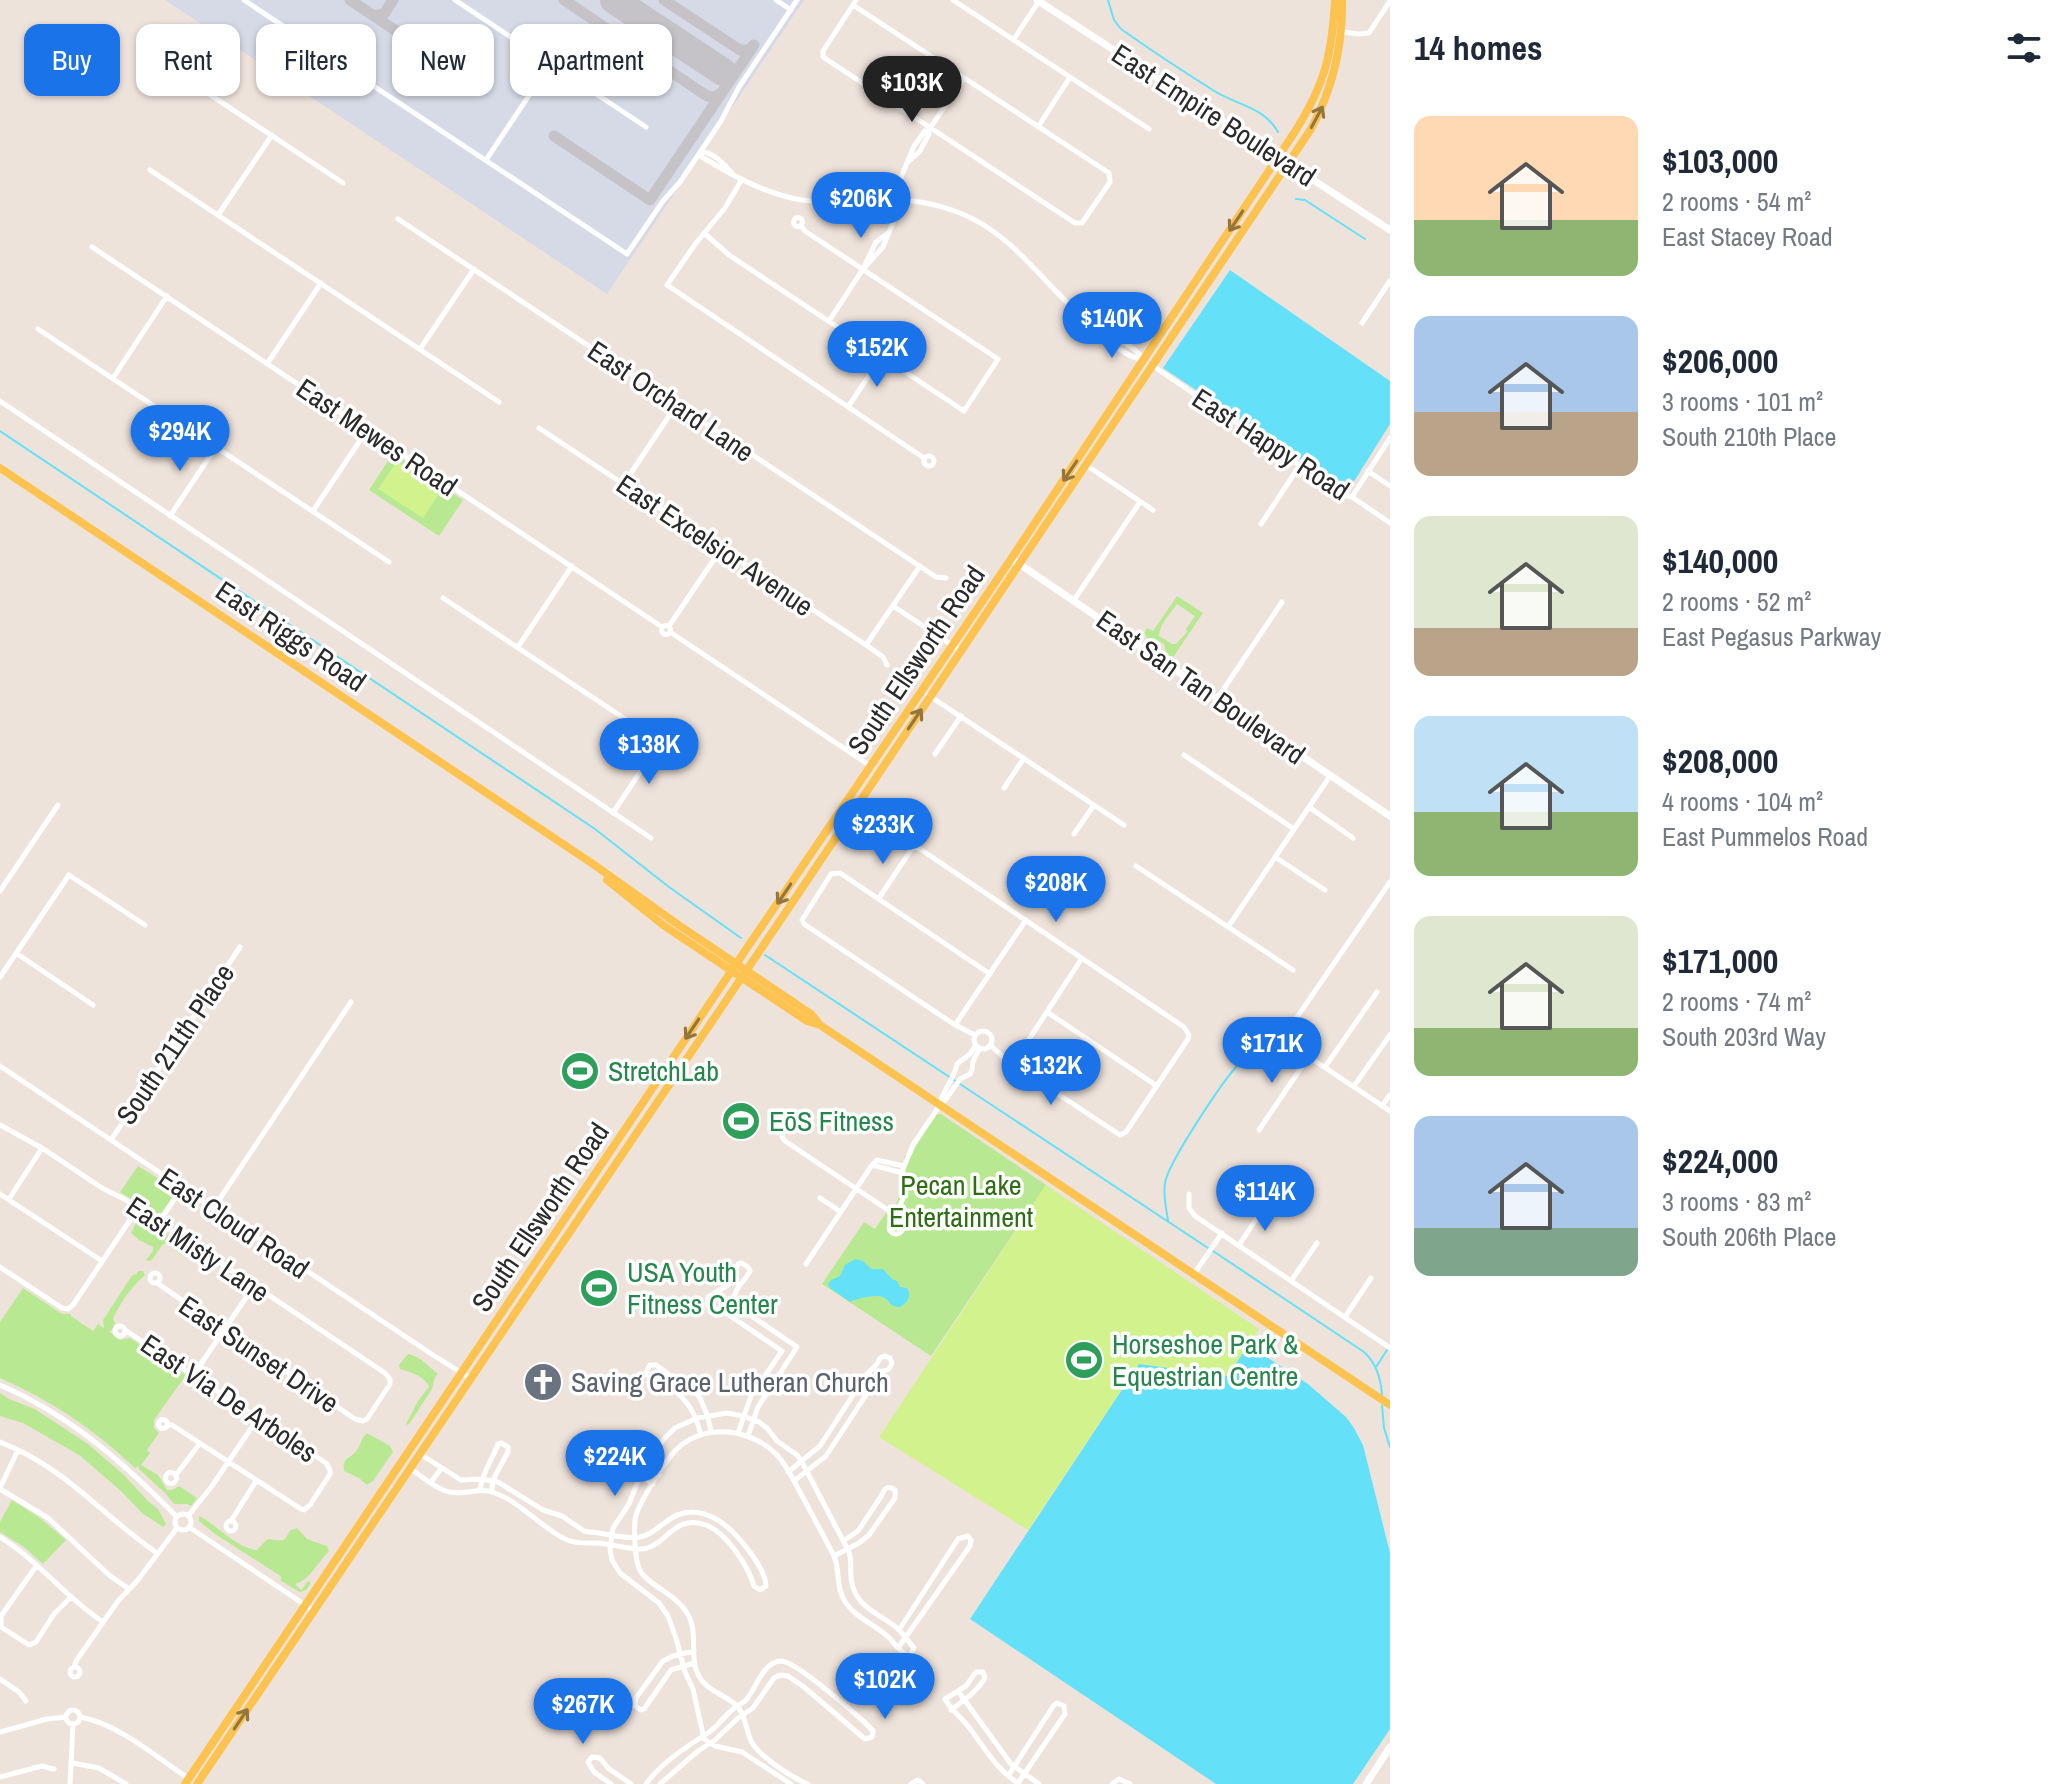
<!DOCTYPE html>
<html lang="en">
<head>
<meta charset="utf-8">
<style>
  :root { --surface:#fff; --page:#f2f2f3; --text:#1f2937; --muted:#747a83; --accent:#1a73e8 }
  body { margin:0; font-family:"Archivo Narrow",sans-serif; background:var(--page); color:var(--text); height:100vh; display:flex; flex-direction:column; font-size:30px; white-space:nowrap }
  * { box-sizing:border-box; margin:0 }
  p { font-size:26px; color:var(--muted) }
  .icon { flex:none; width:44px; height:44px; fill:none; stroke:currentColor; stroke-width:2; stroke-linecap:round; stroke-linejoin:round }
  .map { position:relative; flex:1; overflow:hidden }
  .details { display:flex; flex-direction:column; background:var(--surface); width:680px }
  .details>* { flex:none }
  .top-card { position:absolute; left:24px; top:24px; width:760px; height:72px; display:flex; gap:16px }
  .price { position:absolute; translate:-50% -68px; padding:0 18px; border-radius:28px; background:var(--accent); color:#fff; font-size:26px; line-height:52px; filter:drop-shadow(0 2px 4px #0008) }
  .price::after { content:''; position:absolute; left:50%; top:48px; width:24px; height:18px; margin-left:-12px; background:inherit; clip-path:polygon(0 0,100% 0,50% 100%) }
  .price.selected { background:#222; color:#fff }
  ul { padding:0; list-style:none }
  li { display:flex; align-items:center; gap:24px; height:200px; padding:0 24px }
  li span { display:grid; place-items:center; flex:none; width:224px; height:160px; border-radius:16px; color:#555 }
  li>.icon { margin-inline-start:auto }
  span .icon { width:96px; height:96px; fill:#fffc; stroke-width:1 }
  li b { font-size:34px }
  h2 { display:flex; justify-content:space-between; align-items:center; height:96px; padding:0 24px; font-size:34px }
  .tag { padding:0 28px; border-radius:16px; background:var(--surface); box-shadow:0 2px 6px #0004; font-size:28px; line-height:72px }
  .tag.selected { background:var(--accent); color:#fff }
  main { display:flex; flex:1; min-height:0 }
  .map>svg:first-child { display:block }
</style>
</head>
<body>
<main>
<div class="map">
<svg width="1390" height="1784" viewBox="0 0 1390 1784">
  <rect width="100%" height="100%" fill="#eee3db"/>
  <path fill="#d6dae6" d="M165,0H804L607,294Z"/>
  <path fill="#b8e992" fill-rule="evenodd" d="M393,453L463,500L439,536L369,490Z
    M1177,596L1203,613L1174,656L1171,657L1165,653C1167,638 1157,643 1148,640L1144,633L1147,628L1153,631ZM1177,604L1195,616L1186,629L1187,632L1176,644H1172L1159,636C1160,623 1170,615 1177,604Z
    M937,1114H941L1046,1185L931,1356L822,1284L864,1222L875,1229L886,1213L890,1216C904,1197 900,1176 905,1155L911,1156L917,1144Z
    M138,1166L174,1188L175,1193L160,1215L157,1216L120,1192Z
    M137,1221L148,1224L153,1230C164,1231 183,1243 188,1253L181,1255L168,1244H163L152,1260L148,1261L146,1260L153,1251V1247L139,1240L131,1233Z
    M138,1271H143L145,1275C132,1286 120,1303 113,1319L115,1323L111,1331H109L119,1340L130,1338L186,1375L154,1420V1428L159,1433L147,1450L150,1453L141,1465L158,1475L167,1490H172L179,1486L197,1498L191,1506L187,1504H174L165,1493L139,1469L138,1466L135,1468C95,1430 51,1400 0,1378V1322L23,1288L62,1314H71V1316L93,1331L98,1324L104,1328L103,1320L131,1277L134,1274L136,1275Z
    M408,1354C420,1356 429,1367 438,1374L435,1377L432,1389L410,1423L405,1426L418,1401L429,1387C425,1376 410,1372 400,1369L399,1365Z
    M0,1393L9,1399L35,1409L88,1444L124,1475L148,1501L158,1509L166,1524L163,1527L142,1513L121,1491L79,1455L23,1423L0,1416Z
    M367,1433L390,1446L393,1452L373,1481L367,1485L359,1478L344,1471C342,1456 350,1460 357,1450C362,1443 360,1439 367,1433Z
    M12,1500L40,1518L66,1540L43,1564L24,1547L0,1532V1522Z
    M199,1516C216,1524 237,1549 257,1550C274,1532 263,1542 284,1540L291,1530L297,1528L307,1539L327,1546L329,1551C318,1562 309,1581 295,1584L301,1590L308,1581L311,1583L306,1590L300,1592L281,1581V1577L279,1575L215,1534L199,1521Z"/>
  <path fill="#d1f28c" d="M397,461L441,491L423,518L378,489Z
    M1046,1185L1259,1329L1228,1376L1139,1364L1028,1530L879,1437Z"/>
  <path fill="#64e1f9" d="M1230,270L1390,381V424L1348,491L1163,368Z
    M855,1259L863,1261L871,1269H883L892,1279L897,1281L900,1287L907,1288C912,1296 908,1302 900,1307C887,1306 892,1302 883,1297C877,1294 855,1299 850,1302L830,1288L828,1284L831,1280L840,1276L845,1265Z
    M1248,1345L1308,1384L1346,1417L1354,1428L1363,1445L1390,1553V1729L1353,1784H1216L970,1619L1139,1364L1228,1376Z"/>
  <g fill="none" stroke-linecap="round" stroke-linejoin="round">
    <path stroke="#64e1f9" stroke-width="2" d="M1108,0L1114,20L1121,29C1152,51 1184,72 1216,92C1238,105 1265,108 1278,132
      M1296,199L1305,200L1365,239
      M0,431L595,829L669,887L741,938
      M765,955L1208,1248
      M1168,1220C1166,1208 1163,1195 1165,1183C1168,1163 1221,1084 1236,1067C1242,1061 1249,1058 1257,1054
      M1213,1251L1364,1352C1376,1363 1381,1378 1382,1395
      M1376,1367L1387,1350
      M1382,1405L1384,1428L1390,1447"/>
    <path stroke="#c6c3c8" stroke-width="11" d="M350,0L480,87
      M564,0L707,96L714,97L721,93
      M664,0L740,50H749L754,45
      M374,16L384,14L393,0
      M554,136L650,200L754,45"/>
    <path stroke="#c6c3c8" stroke-width="28" d="M614,0L723,72"/>
    <path stroke="#fff" stroke-width="5" d="M244,0L627,254L663,201L680,182L721,121L739,87L797,0
      M455,0L646,127
      M776,0L791,10
      M953,0L1149,129
      M853,5L1109,173L1110,182L1082,223H1075L823,57V51L853,5L856,0
      M1342,32L1359,34L1369,33L1390,1
      M1014,39L1039,1
      M179,74L343,183
      M1038,127L1070,77
      M925,131L929,134L920,151L907,163L914,146Z
      M928,131L964,78
      M702,152C713,152 724,164 732,173
      M701,153L702,157C733,176 766,194 802,200C829,204 856,199 882,199C909,199 935,203 960,213C1009,232 1038,276 1075,310C1082,317 1091,325 1099,329C1115,337 1134,345 1144,360
      M486,160L550,64
      M150,170L499,402
      M742,179L725,208L696,243L667,285L924,458
      M218,215L272,135
      M793.5 222a4.5 4.5 0 1 1 9 0a4.5 4.5 0 1 1-9 0Z
      M398,219L936,577L946,578
      M704,233L729,255L964,411L998,359L805,231L801,226
      M92,247L662,627
      M863,269L876,242L888,233
      M829,321L863,269L883,247L894,220L899,182L907,163
      M1362,323L1390,281
      M38,329L389,562
      M1100,330C1108,343 1129,358 1144,360
      M420,349L474,269
      M267,364L321,283
      M1153,366L1343,495L1352,497L1390,523
      M113,378L167,296
      M0,401L651,838
      M848,407L882,356
      M539,428L866,645L883,657L887,665
      M924 461a5 5 0 1 1 10 0a5 5 0 1 1-10 0Z
      M1086,465L1153,510
      M1368,471L1390,486
      M623,485L677,404
      M1352,497L1390,438
      M313,511L367,430
      M170,516L216,447
      M1261,524L1300,465
      M443,598L660,742L613,813
      M1074,600L1140,502
      M893,606L961,651
      M661.5 630a4.5 4.5 0 1 1 9 0a4.5 4.5 0 1 1-9 0Z
      M669,626L721,549
      M670,632L872,767
      M866,645L920,566
      M518,647L572,566
      M928,695L1124,825
      M1217,699L1282,602
      M935,754L961,716
      M1184,755L1294,829
      M1004,788L1024,758
      M1309,807L1353,838
      M1074,834L1094,805
      M1275,857L1325,890
      M1136,866L1293,970
      M1390,882L1282,1039L1390,1111
      M0,891L58,805
      M879,898L911,850L914,847L920,849L1184,1027L1189,1035L1188,1039L1126,1132L1120,1135L1008,1061L990,1045
      M1228,927L1330,776
      M16,953L93,1005
      M0,977L69,875L145,925
      M1047,1012L1157,1086
      M955,1025L1026,920
      M974 1040a9 9 0 1 1 18 0a9 9 0 1 1-18 0Z
      M975,1035L955,1025L804,924L802,920L831,874L840,873L990,974
      M1013,1064L1082,958
      M0,1066L433,1355L470,1378
      M1325,1067L1377,992
      M1354,1086L1390,1035
      M940,1104C943,1089 954,1080 957,1064L970,1054L976,1045
      M1382,1106L1390,1095
      M0,1125L42,1148L102,1188L128,1201L385,1373L390,1379V1384L367,1419L363,1421L355,1419L157,1283
      M1259,1130L1309,1056
      M783,1132L782,1137L785,1141L888,1210
      M111,1140L240,947
      M872,1165L877,1160L904,1166
      M872,1165L903,1173
      M0,1194L102,1261
      M1189,1194V1208L1195,1216L1390,1348
      M820,1198L841,1212
      M9,1199L42,1148
      M213,1209L351,1002
      M895,1219L903,1198V1169L913,1145L940,1105L946,1099L960,1079L970,1074L972,1070L973,1061L980,1048
      M889 1227a7 7 0 1 1 14 0a7 7 0 1 1-14 0Z
      M159,1222L182,1188
      M1239,1245L1266,1204
      M806,1264L872,1165
      M0,1267L62,1308L68,1309L73,1305L138,1208
      M150 1278a5 5 0 1 1 10 0a5 5 0 1 1-10 0Z
      M1194,1274L1222,1233
      M1291,1281L1317,1243
      M1345,1317L1371,1278
      M115 1331a5 5 0 1 1 10 0a5 5 0 1 1-10 0Z
      M125,1330L326,1463L330,1470V1474L310,1505L304,1510L301,1509L172,1425L167,1424
      M194,1374L254,1286
      M0,1385C70,1415 124,1463 177,1517
      M158.5 1424a4.5 4.5 0 1 1 9 0a4.5 4.5 0 1 1-9 0Z
      M738,1433L751,1396L782,1351L720,1309H714L707,1305L708,1297L728,1285L738,1264L742,1263L748,1267L750,1271C744,1283 732,1289 734,1304L797,1347L758,1407L748,1436
      M701,1435C693,1402 678,1389 647,1375V1370L650,1365H656L699,1396L708,1417L711,1432
      M0,1442C67,1468 101,1515 157,1553
      M410,1468C421,1476 434,1487 446,1491C462,1497 479,1486 495,1493C522,1503 541,1528 567,1540C577,1544 587,1543 597,1543C612,1544 626,1549 640,1549C667,1548 672,1513 706,1525C727,1533 748,1566 754,1586L760,1590L766,1586C765,1566 733,1527 714,1518C705,1513 694,1511 684,1513C665,1517 657,1534 640,1537C625,1540 606,1533 590,1532L584,1531L562,1516L543,1510L498,1482L481,1479L461,1480L420,1454
      M788,1472L820,1446L866,1375L877,1364L880,1358L885,1356L890,1358L892,1363L889,1369L881,1372L826,1456L794,1481
      M165.5 1478a5.5 5.5 0 1 1 11 0a5.5 5.5 0 1 1-11 0Z
      M176,1475L200,1443
      M431,1482L441,1469
      M653,1484L614,1458L610,1454V1449L615,1445L618,1446L659,1475
      M0,1488L18,1450
      M0,1489L48,1518L109,1575L129,1589
      M480,1490C482,1473 492,1460 498,1444L501,1443L508,1447V1452L495,1476L491,1491
      M175 1522a8 8 0 1 1 16 0a8 8 0 1 1-16 0Z
      M188,1516L212,1486L258,1418
      M231,1521L256,1481
      M226 1526a5 5 0 1 1 10 0a5 5 0 1 1-10 0Z
      M189,1527L314,1611
      M0,1537C39,1561 65,1597 103,1622
      M834,1556L859,1543L869,1535L895,1498V1490C889,1485 884,1488 882,1495L858,1531L843,1541
      M37,1565L1,1616V1627L29,1645L36,1642L54,1614L70,1598
      M898,1648L970,1546L971,1540L968,1536L958,1539L899,1630
      M694,1651L673,1656L663,1661L636,1698L635,1706L641,1710L644,1709L671,1670L694,1663
      M74,1667L76,1661L118,1601L137,1581L177,1528
      M70 1672a5 5 0 1 1 10 0a5 5 0 1 1-10 0Z
      M0,1679L19,1692L26,1701
      M958,1691L1011,1764L1039,1784
      M66 1717a7 7 0 1 1 14 0a7 7 0 1 1-14 0Z
      M951,1710C964,1700 977,1692 985,1678L983,1672H976L966,1686L945,1699C952,1712 963,1718 971,1730C986,1750 997,1770 1019,1784
      M80,1717C119,1724 156,1757 188,1778
      M0,1732L47,1719L66,1717
      M72,1763L99,1768L126,1784
      M1008,1776L1054,1705L1057,1703L1064,1706L1065,1714L1018,1783
      M0,1777L42,1766L54,1769
      M70,1784L73,1724
      M611,1784L594,1772L588,1762L592,1757L600,1758L608,1768L631,1784
      M646,1784C661,1763 686,1747 708,1733C716,1728 722,1719 730,1712C734,1707 740,1705 745,1701C756,1690 762,1662 781,1661C796,1661 862,1719 873,1731L872,1737L865,1739L804,1687L788,1676L780,1675L774,1678L753,1708L738,1718L715,1740L698,1751L660,1784
      M791,1784L742,1752L715,1746L704,1739L693,1689L685,1672L676,1638L668,1616L659,1603L620,1573L612,1560L610,1549L613,1528L629,1504L640,1476L663,1440L675,1428L697,1418L727,1413L743,1416L759,1422L767,1428L777,1441L797,1455L802,1462L849,1552C853,1565 848,1578 854,1590C861,1609 883,1616 897,1628C903,1633 908,1641 914,1648L909,1656C898,1652 895,1642 886,1635C872,1623 852,1616 843,1598C836,1585 840,1570 834,1556C823,1534 811,1513 800,1492C793,1479 787,1466 777,1455C763,1440 738,1430 717,1432C700,1433 685,1440 674,1452C664,1463 636,1507 635,1520C634,1528 635,1537 635,1545C637,1575 641,1575 665,1592C674,1598 682,1604 687,1613C699,1632 689,1653 697,1672C705,1692 725,1693 738,1707C746,1717 746,1730 751,1741C759,1756 792,1778 808,1784
      M911,1784L918,1780L923,1784
      M1112,1784L1119,1779L1130,1784"/>
    <path stroke="#fff" stroke-width="7" d="M1037,0L1390,230
      M1015,561L1390,816
      M1366,1784L1390,1747"/>
    <path stroke="#fdc350" stroke-width="8" d="M0,468L593,864L680,926L811,1014L820,1025L1390,1405
      M607,880L663,925L807,1021L820,1025
      M185,1784L732,970L1007,565L1296,130C1325,83 1332,55 1335,0
      M197,1784L794,900L1311,129C1333,88 1343,47 1342,0"/>
  </g>
  <defs><path id="oneway-shaft" d="M-6 0H5M1.5-3L5.5 0L1.5 3" fill="none" stroke-width="1.6" stroke-linecap="round" stroke-linejoin="round" transform="scale(2)"/></defs>
  <g stroke="#94763d">
    <use href="#oneway-shaft" transform="translate(1317 117) rotate(-62)"/>
    <use href="#oneway-shaft" transform="translate(1236 221) rotate(124)"/>
    <use href="#oneway-shaft" transform="translate(1070 471) rotate(124)"/>
    <use href="#oneway-shaft" transform="translate(915 719) rotate(-56)"/>
    <use href="#oneway-shaft" transform="translate(784 894) rotate(124)"/>
    <use href="#oneway-shaft" transform="translate(692 1029) rotate(124)"/>
    <use href="#oneway-shaft" transform="translate(241 1719) rotate(-56)"/>
  </g>
  <defs>
    <g id="stadium-disc" transform="scale(2)"><circle r="9.5" fill="#2e9e5b" stroke="#fff"/><path d="M0-5a6.5 5 0 1 0 0 10a6.5 5 0 1 0 0-10ZM-3.5-1.8h7v3.6h-7Z" fill="#fff"/></g>
    <g id="church-disc" transform="scale(2)"><circle r="9.5" fill="#6b7280" stroke="#fff"/><path d="M-1.2-6h2.4v3.5h3.3v2.4h-3.3V6h-2.4V-.1h-3.3v-2.4h3.3Z" fill="#fff"/></g>
  </defs>
  <g fill-rule="evenodd">
    <use href="#stadium-disc" x="580" y="1071"/>
    <use href="#stadium-disc" x="741" y="1121"/>
    <use href="#stadium-disc" x="599" y="1288"/>
    <use href="#stadium-disc" x="1084" y="1360"/>
    <use href="#church-disc" x="543" y="1382"/>
  </g>
  <g text-anchor="middle" stroke-width="7" stroke-linejoin="round" paint-order="stroke">
    <g font-size="28" fill="#2a2a2a" stroke="#fff">
      <text transform="translate(1214 115) rotate(33)" y="10">East Empire Boulevard</text>
      <text transform="translate(671 401) rotate(34)" y="10">East Orchard Lane</text>
      <text transform="translate(377 437) rotate(34)" y="10">East Mewes Road</text>
      <text transform="translate(1271 444) rotate(33)" y="10">East Happy Road</text>
      <text transform="translate(715 545) rotate(34)" y="10">East Excelsior Avenue</text>
      <text transform="translate(291 636) rotate(34)" y="10">East Riggs Road</text>
      <text transform="translate(916 660) rotate(-56)" y="10">South Ellsworth Road</text>
      <text transform="translate(1201 687) rotate(35)" y="10">East San Tan Boulevard</text>
      <text transform="translate(175 1044) rotate(-56)" y="10">South 211th Place</text>
      <text transform="translate(540 1217) rotate(-56)" y="10">South Ellsworth Road</text>
      <text transform="translate(234 1223) rotate(34)" y="10">East Cloud Road</text>
      <text transform="translate(198 1249) rotate(34)" y="10">East Misty Lane</text>
      <text transform="translate(259 1354) rotate(34)" y="10">East Sunset Drive</text>
      <text transform="translate(229 1398) rotate(34)" y="10">East Via De Arboles</text>
    </g>
    <g font-size="28" fill="#27864d" stroke="#fff" text-anchor="start">
      <text x="608" y="1081">StretchLab</text>
      <text x="769" y="1131">EōS Fitness</text>
      <text x="627" y="1282">USA Youth<tspan x="627" dy="32">Fitness Center</tspan></text>
      <text x="1112" y="1354">Horseshoe Park &amp;<tspan x="1112" dy="32">Equestrian Centre</tspan></text>
    </g>
    <g font-size="28" fill="#2f6e13" stroke="#fff">
      <text x="961" y="1195">Pecan Lake<tspan x="961" dy="32">Entertainment</tspan></text>
    </g>
    <g font-size="28" fill="#5b616d" stroke="#fff" text-anchor="start">
      <text x="571" y="1392">Saving Grace Lutheran Church</text>
    </g>
  </g>
</svg>
<b class="price selected" style="left:912px;top:124px">$103K</b>
<b class="price" style="left:861px;top:240px">$206K</b>
<b class="price" style="left:1112px;top:360px">$140K</b>
<b class="price" style="left:877px;top:389px">$152K</b>
<b class="price" style="left:180px;top:473px">$294K</b>
<b class="price" style="left:649px;top:786px">$138K</b>
<b class="price" style="left:883px;top:866px">$233K</b>
<b class="price" style="left:1056px;top:924px">$208K</b>
<b class="price" style="left:1272px;top:1085px">$171K</b>
<b class="price" style="left:1051px;top:1107px">$132K</b>
<b class="price" style="left:1265px;top:1233px">$114K</b>
<b class="price" style="left:615px;top:1498px">$224K</b>
<b class="price" style="left:885px;top:1721px">$102K</b>
<b class="price" style="left:583px;top:1746px">$267K</b>
<div class="top-card">
<a class="tag selected">Buy</a>
<a class="tag">Rent</a>
<a class="tag">Filters</a>
<a class="tag">New</a>
<a class="tag">Apartment</a>
</div>
</div>
<section class="details">
<h2>14 homes<svg class="icon" aria-label="filters" viewBox="0 0 24 24"><path d="M4 7h16M4 17h16"/><circle cx="9" cy="7" r="2"/><circle cx="15" cy="17" r="2"/></svg></h2>
<ul>
<li><span style="background:linear-gradient(#ffd9b3 65%,#8fb573 0)"><svg class="icon" aria-label="home" viewBox="0 0 24 24"><path d="M3 11l9-7 9 7M6 9v11h12V9"/></svg></span><div><b>$103,000</b><p>2 rooms · 54 m²</p><p>East Stacey Road</p></div></li>
<li><span style="background:linear-gradient(#a9c7e8 60%,#b9a48a 0)"><svg class="icon" aria-label="home" viewBox="0 0 24 24"><path d="M3 11l9-7 9 7M6 9v11h12V9"/></svg></span><div><b>$206,000</b><p>3 rooms · 101 m²</p><p>South 210th Place</p></div></li>
<li><span style="background:linear-gradient(#dfe7d0 70%,#b9a48a 0)"><svg class="icon" aria-label="home" viewBox="0 0 24 24"><path d="M3 11l9-7 9 7M6 9v11h12V9"/></svg></span><div><b>$140,000</b><p>2 rooms · 52 m²</p><p>East Pegasus Parkway</p></div></li>
<li><span style="background:linear-gradient(#bfe0f5 60%,#8fb573 0)"><svg class="icon" aria-label="home" viewBox="0 0 24 24"><path d="M3 11l9-7 9 7M6 9v11h12V9"/></svg></span><div><b>$208,000</b><p>4 rooms · 104 m²</p><p>East Pummelos Road</p></div></li>
<li><span style="background:linear-gradient(#dfe7d0 70%,#8fb573 0)"><svg class="icon" aria-label="home" viewBox="0 0 24 24"><path d="M3 11l9-7 9 7M6 9v11h12V9"/></svg></span><div><b>$171,000</b><p>2 rooms · 74 m²</p><p>South 203rd Way</p></div></li>
<li><span style="background:linear-gradient(#a9c7e8 70%,#7fa58c 0)"><svg class="icon" aria-label="home" viewBox="0 0 24 24"><path d="M3 11l9-7 9 7M6 9v11h12V9"/></svg></span><div><b>$224,000</b><p>3 rooms · 83 m²</p><p>South 206th Place</p></div></li>
</ul>
</section>
</main>
</body>
</html>
